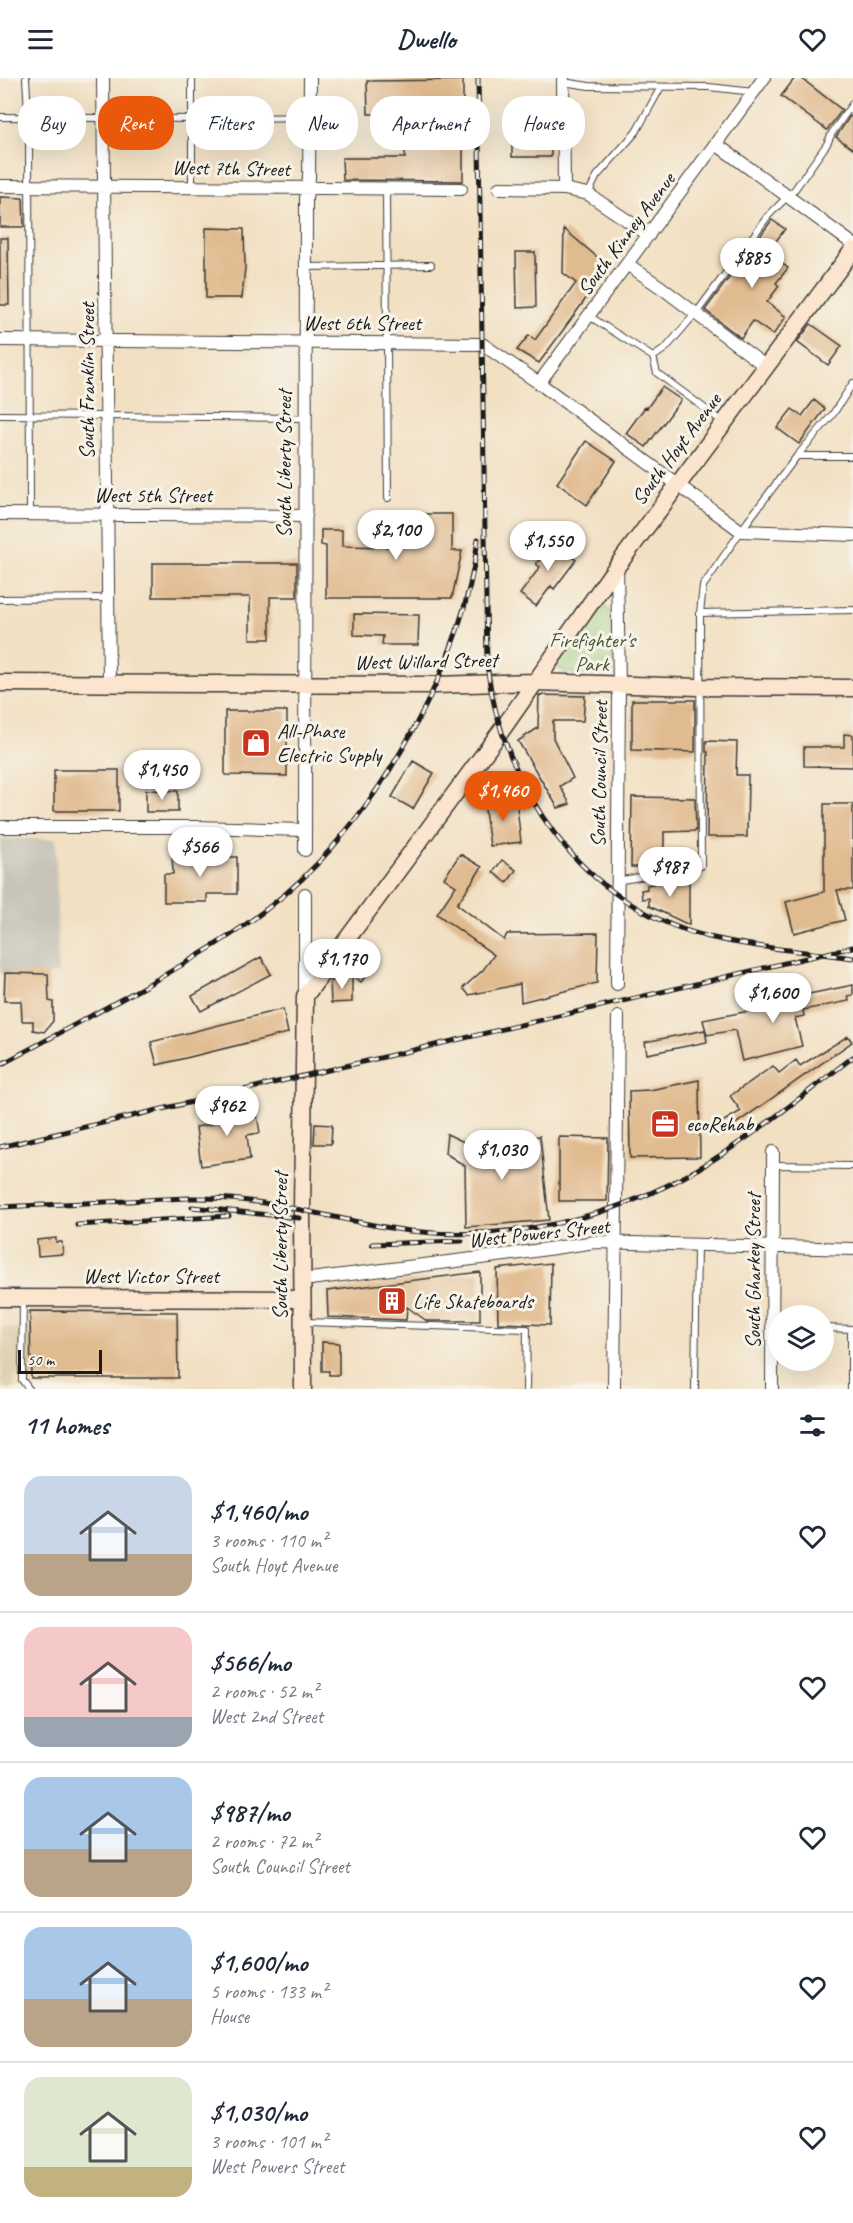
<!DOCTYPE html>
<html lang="en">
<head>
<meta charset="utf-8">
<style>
  :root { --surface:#fff; --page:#f2f2f3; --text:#1f2937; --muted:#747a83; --line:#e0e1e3; --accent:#ea580c }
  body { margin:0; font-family:Caveat,sans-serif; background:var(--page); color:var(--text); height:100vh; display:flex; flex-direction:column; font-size:22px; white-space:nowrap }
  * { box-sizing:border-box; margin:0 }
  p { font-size:20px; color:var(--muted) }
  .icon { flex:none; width:33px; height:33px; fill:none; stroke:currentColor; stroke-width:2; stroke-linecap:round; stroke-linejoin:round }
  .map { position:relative; height:1311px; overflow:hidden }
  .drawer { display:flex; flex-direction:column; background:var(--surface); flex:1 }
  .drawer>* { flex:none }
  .hud { position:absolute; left:18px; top:18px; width:818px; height:54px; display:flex; gap:12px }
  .controls { position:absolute; left:768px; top:1227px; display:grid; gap:12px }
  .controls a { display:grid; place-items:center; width:66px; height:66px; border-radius:50%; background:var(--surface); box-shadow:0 6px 24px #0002; font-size:30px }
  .scale { position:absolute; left:18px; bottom:15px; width:84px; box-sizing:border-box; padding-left:6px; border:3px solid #1c1c1c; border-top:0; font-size:16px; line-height:21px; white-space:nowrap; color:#1c1c1c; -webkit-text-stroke:4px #f7f3e8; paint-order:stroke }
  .price { position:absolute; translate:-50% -51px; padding:0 14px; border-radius:21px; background:#fff; color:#222; font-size:20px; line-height:39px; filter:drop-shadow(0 2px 3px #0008) }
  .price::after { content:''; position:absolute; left:50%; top:36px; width:18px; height:14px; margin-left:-9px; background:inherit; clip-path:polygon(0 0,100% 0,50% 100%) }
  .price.selected { background:var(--accent); color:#fff }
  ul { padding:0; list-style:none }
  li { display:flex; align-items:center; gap:18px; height:150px; padding:0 24px }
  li+li { border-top:2px solid var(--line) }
  li span { display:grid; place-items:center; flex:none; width:168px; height:120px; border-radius:18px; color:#555 }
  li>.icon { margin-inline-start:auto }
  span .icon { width:72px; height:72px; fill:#fffc; stroke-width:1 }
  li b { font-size:26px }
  h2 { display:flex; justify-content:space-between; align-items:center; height:72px; padding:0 24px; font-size:26px }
  .pill { padding:0 21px; border-radius:24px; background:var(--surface); box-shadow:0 6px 24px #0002; font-size:21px; line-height:54px }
  .pill.selected { background:var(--accent); color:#fff }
  header { display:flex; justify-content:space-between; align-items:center; height:78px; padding:0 24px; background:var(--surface); font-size:27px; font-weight:700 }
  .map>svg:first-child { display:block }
</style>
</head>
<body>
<header><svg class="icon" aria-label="menu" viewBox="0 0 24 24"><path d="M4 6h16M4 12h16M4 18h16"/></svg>Dwello<svg class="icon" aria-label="heart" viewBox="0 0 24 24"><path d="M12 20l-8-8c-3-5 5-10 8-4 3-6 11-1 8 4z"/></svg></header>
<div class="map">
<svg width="853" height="1311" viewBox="0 0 853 1311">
  <rect width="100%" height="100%" fill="#f7f3e8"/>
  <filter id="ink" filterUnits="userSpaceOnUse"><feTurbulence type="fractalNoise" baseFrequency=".0167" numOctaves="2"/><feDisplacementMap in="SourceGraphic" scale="12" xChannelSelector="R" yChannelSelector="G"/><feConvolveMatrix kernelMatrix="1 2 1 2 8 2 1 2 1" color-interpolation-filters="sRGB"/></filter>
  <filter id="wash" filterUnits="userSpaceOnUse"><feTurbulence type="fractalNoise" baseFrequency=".008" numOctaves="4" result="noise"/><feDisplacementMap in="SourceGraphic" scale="24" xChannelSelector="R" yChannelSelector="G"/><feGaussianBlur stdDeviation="1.35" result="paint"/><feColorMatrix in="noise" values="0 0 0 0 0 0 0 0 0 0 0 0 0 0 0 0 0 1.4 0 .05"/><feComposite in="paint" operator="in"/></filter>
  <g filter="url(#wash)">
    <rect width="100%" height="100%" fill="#f2e0c3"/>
    <path fill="#dfd2b4" d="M2,1250H31V1300L14,1299V1311H3V1306H0V1299H2Z"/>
    <path fill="#c8c4b8" d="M0,761H56L58,896L0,895Z"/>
    <path fill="#95c575" stroke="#587048" stroke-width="1.5" d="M598,529C607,529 610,531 613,539V592L609,595C593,595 568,601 556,588L557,583Z"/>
    <g id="blocks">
      <path fill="#e1bb90" d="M795,0H801L842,32L827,52L781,18Z
        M463,2V103L343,102L342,80H405V36H368L367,3Z
        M850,38L853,40V71L836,59Z
        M512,60H551V79H512Z
        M0,119L23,120L24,149H0Z
        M772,142L785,151L767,175L788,190L776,205L779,208L767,224L786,239L773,257L753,243L741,260L705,232Z
        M206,150L244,151L245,189L242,220H206Z
        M564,151L609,189L539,285L517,272L529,257L535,262L576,205L563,195Z
        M0,160H8L9,227H0Z
        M516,174H535L536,229L517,230Z
        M811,246L842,268L828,287L797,264Z
        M662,309L681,322L646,369L626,355L645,329L647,330Z
        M814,322L825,331L799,366L777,350L792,331L802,338Z
        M586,363L616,383L587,427L557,405Z
        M387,436H452V473H462L452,520H326V468L321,467V452H342V468L387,469Z
        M545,459L576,482L554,511L551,508L536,528L520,516L540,489L536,486L547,471L540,466Z
        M153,485H297V519H270V561H250V519H153Z
        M354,536L419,537L418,567H382L383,558L354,557Z
        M539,617L585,618L583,643H553V660L573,700L560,708L570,726L558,730L518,663L538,650Z
        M632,622H695V674L632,672Z
        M225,633H287V698L225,697Z
        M844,656L853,657V689L804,688V669H844Z
        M706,663L737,664L736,697H748L747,759H707L708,674H706Z
        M413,683L434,695L413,731L392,719Z
        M54,692H119V733H54Z
        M146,712L178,713V734H146Z
        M632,719L695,720L696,753L664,754V789H631Z
        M516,721L521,764L490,768L484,725Z
        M824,726H853V812H837L845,842L794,855L786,824L824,814Z
        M172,775L207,776V779H237V816H207V824H164V796H173Z
        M460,776L482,789L457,826L504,862L507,856L598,855L597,905L521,924L520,906L469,917L463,910L483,892L494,877L437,836L456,808L444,800Z
        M502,782L516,792L507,805L493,794Z
        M689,799V847L649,828V820L642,821L641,812L647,811V807Z
        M366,877L377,885L361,904L352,897Z
        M261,879L271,896L201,933L192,918Z
        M5,895L48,896L49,923L53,924V943L44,954L33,952V943H22L21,923H4Z
        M352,897V924L331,925L330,903L343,902L342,898Z
        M853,907V917L848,918L849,923L803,932L804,938L795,940L802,968L742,983L735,952L707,957L703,942L800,923L799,918Z
        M283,931L288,955L157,987L151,964Z
        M705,952L707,964L647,976L645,964Z
        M848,958L852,964L721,1056L717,1047L741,1033L730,1018L773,988L779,995L796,982L800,988Z
        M699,1002L700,1079L630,1080L629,1013L650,1012Z
        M256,1031L260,1055L247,1057L250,1081L201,1088L196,1049L213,1046L212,1037Z
        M315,1046L332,1047L331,1066H314Z
        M447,1056L468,1066L540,1058L549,1142L466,1149L465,1088L445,1075Z
        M559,1059L608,1060L607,1123H559Z
        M56,1160V1164H62L63,1176L38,1178L37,1162Z
        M551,1185L550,1247L498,1245L497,1191Z
        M480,1194V1243H427L407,1229L406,1242L328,1239L327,1213Z
        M30,1233L177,1234L178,1300H31Z
        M322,1264L339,1265V1297H329V1293H322Z"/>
    </g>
  </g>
  <g filter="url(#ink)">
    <use href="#blocks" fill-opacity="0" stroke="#3c3935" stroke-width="1.5"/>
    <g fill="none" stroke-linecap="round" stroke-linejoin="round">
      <g stroke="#3c3935" stroke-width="8">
        <path id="lane" d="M26,0L29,52L30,436
          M563,4L589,8L709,9L754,14
          M0,39L192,41L309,39
          M192,109V0
          M386,111L388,420
          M588,116L597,98L636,54L661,9
          M306,189L431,187
          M589,238L653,279L657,295L723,344
          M653,279L666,270L700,230L768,138L795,111L827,66L832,55L853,25
          M0,337L306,340
          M797,378L833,336L853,305
          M0,521L108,520
          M700,535L703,508L748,443L797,378H853
          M617,803L701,788L700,535L853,532
          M773,1087L853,1088
          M23,1221L22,1302L29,1311
          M305,1244L527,1251L526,1311
          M824,1250L852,1251
          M695,1311L697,1167
          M851,1311V1251"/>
      </g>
      <g stroke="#3c3935" stroke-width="14">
        <path id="street" d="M103,0L109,606
          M563,0L564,111
          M716,66L853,166
          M0,108L461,111
          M499,110L564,111L588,116L649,157
          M627,186L662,210L765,288
          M0,262L482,266L539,305L741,453L853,457
          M539,305L764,0
          M0,436L306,438
          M0,749H194L305,752
          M305,772L306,120L309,100L310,0
          M617,906L619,607L617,487
          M305,918V816
          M302,1202L513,1176L595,1164L853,1171
          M614,1311L618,939
          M772,1311L773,1074"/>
      </g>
      <g stroke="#3c3935" stroke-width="19">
        <path id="secondary" d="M0,605L436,607L534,604L699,609L853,610
          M0,1220L302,1221
          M303,1311L302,1132L305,918L501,653L609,499L853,172"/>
      </g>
      <use href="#lane" stroke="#fff" stroke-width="6"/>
      <use href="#street" stroke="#fff" stroke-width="12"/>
      <use href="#secondary" stroke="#fce5cf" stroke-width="16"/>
      <g stroke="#1c1c1c" stroke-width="5">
        <path id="rail" d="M478,0L487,587C502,709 581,826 705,858C753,870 804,873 853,880
          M0,987C47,962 93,937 140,911C202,876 267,839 317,786C356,745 388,699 414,650C446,591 470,528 478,461
          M0,1069L853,869
          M0,1129C42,1127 85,1125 127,1123C165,1121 203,1118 240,1122C298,1128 353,1146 410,1153C510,1164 612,1141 698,1091C753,1059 803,1017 853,979
          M192,1129L299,1140
          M77,1147L229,1138
          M372,1166L462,1163"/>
      </g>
      <use href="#rail" stroke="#f7f3e8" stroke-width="3" stroke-dasharray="9" stroke-linecap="butt"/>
    </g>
  </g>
  <defs>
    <g id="shop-square" transform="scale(1.5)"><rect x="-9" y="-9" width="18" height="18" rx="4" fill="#c8321e" stroke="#f7f3e8"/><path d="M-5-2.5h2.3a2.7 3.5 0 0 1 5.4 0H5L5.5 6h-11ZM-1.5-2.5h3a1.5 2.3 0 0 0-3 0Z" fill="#fff"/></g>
    <g id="office-square" transform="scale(1.5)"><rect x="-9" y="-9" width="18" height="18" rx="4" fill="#c8321e" stroke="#f7f3e8"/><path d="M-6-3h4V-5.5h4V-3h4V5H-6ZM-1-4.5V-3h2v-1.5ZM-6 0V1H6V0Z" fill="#fff"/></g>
    <g id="building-square" transform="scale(1.5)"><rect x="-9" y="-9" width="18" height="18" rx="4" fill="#c8321e" stroke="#f7f3e8"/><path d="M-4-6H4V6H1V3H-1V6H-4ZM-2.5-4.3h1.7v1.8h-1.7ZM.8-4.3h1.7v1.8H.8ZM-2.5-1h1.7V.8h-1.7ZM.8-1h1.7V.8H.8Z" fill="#fff"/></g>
  </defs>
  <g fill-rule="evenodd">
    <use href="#shop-square" x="256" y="665"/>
    <use href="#office-square" x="665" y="1046"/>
    <use href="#building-square" x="392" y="1223"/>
  </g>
  <g text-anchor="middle" stroke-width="6" stroke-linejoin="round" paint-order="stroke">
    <g font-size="21" fill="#1c1c1c" stroke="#f7f3e8">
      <text transform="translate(231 90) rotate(1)" y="7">West 7th Street</text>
      <text transform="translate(626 156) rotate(-53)" y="7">South Kinney Avenue</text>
      <text x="362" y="252">West 6th Street</text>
      <text transform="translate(87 303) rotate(-90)" y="7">South Franklin Street</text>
      <text transform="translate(676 371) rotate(-53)" y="7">South Hoyt Avenue</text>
      <text transform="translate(284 386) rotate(-90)" y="7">South Liberty Street</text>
      <text x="153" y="424">West 5th Street</text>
      <text transform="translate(426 583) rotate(-1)" y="7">West Willard Street</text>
      <text transform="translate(599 696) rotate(-89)" y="7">South Council Street</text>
      <text transform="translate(539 1155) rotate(-6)" y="7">West Powers Street</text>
      <text transform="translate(280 1168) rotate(-90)" y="7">South Liberty Street</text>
      <text transform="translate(753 1193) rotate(-90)" y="7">South Gharkey Street</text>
      <text x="151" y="1205">West Victor Street</text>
    </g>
    <g font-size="21" fill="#46573b" stroke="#f7f3e8">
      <text x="592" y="569">Firefighter's<tspan x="592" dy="24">Park</tspan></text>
    </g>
    <g font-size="21" fill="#1c1c1c" stroke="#f7f3e8" text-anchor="start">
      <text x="277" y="660">All-Phase<tspan x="277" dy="24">Electric Supply</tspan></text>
      <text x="686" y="1053">ecoRehab</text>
      <text x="413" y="1230">Life Skateboards</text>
    </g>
  </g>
</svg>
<div class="controls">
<a><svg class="icon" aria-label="layers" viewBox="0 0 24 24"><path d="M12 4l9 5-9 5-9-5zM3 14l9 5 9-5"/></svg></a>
</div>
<div class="scale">50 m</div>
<b class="price" style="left:752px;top:211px">$885</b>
<b class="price" style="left:396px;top:483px">$2,100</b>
<b class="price" style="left:548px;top:494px">$1,550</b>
<b class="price" style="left:162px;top:723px">$1,450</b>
<b class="price selected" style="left:503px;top:744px">$1,460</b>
<b class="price" style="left:200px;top:800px">$566</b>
<b class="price" style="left:670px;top:820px">$987</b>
<b class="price" style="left:342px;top:912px">$1,170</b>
<b class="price" style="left:773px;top:946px">$1,600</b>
<b class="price" style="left:227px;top:1059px">$962</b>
<b class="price" style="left:502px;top:1103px">$1,030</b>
<div class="hud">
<a class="pill">Buy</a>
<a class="pill selected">Rent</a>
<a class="pill">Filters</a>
<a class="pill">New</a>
<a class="pill">Apartment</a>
<a class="pill">House</a>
</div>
</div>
<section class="drawer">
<h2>11 homes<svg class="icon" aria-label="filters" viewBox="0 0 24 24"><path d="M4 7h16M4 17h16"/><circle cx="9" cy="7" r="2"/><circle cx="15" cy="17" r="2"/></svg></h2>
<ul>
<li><span style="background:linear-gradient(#c9d6e8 65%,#b9a48a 0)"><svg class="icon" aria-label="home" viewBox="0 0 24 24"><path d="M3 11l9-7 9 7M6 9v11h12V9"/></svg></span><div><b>$1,460/mo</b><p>3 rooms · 110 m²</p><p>South Hoyt Avenue</p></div><svg class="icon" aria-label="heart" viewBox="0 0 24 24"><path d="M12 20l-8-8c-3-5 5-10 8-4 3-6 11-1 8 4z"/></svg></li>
<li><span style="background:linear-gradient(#f6c9c9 75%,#9aa5b1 0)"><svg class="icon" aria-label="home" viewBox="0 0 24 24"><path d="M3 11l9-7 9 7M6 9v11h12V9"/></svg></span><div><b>$566/mo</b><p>2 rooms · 52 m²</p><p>West 2nd Street</p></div><svg class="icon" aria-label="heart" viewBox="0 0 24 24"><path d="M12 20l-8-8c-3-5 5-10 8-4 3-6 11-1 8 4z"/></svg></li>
<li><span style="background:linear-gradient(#a9c7e8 60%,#b9a48a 0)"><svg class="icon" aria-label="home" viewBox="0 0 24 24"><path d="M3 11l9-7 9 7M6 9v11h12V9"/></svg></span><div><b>$987/mo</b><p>2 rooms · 72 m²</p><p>South Council Street</p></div><svg class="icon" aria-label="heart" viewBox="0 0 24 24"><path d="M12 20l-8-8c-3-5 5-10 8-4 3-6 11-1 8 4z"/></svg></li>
<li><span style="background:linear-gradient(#a9c7e8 60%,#b9a48a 0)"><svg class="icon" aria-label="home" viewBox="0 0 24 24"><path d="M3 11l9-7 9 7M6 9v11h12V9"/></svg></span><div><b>$1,600/mo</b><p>5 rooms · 133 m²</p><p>House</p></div><svg class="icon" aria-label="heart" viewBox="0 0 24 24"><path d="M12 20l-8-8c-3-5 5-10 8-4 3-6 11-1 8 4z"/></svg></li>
<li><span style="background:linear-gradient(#dfe7d0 75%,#c2b280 0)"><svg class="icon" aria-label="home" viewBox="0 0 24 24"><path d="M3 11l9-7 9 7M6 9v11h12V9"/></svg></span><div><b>$1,030/mo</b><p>3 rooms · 101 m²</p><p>West Powers Street</p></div><svg class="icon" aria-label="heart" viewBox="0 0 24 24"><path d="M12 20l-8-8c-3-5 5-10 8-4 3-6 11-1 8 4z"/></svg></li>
</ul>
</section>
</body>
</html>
